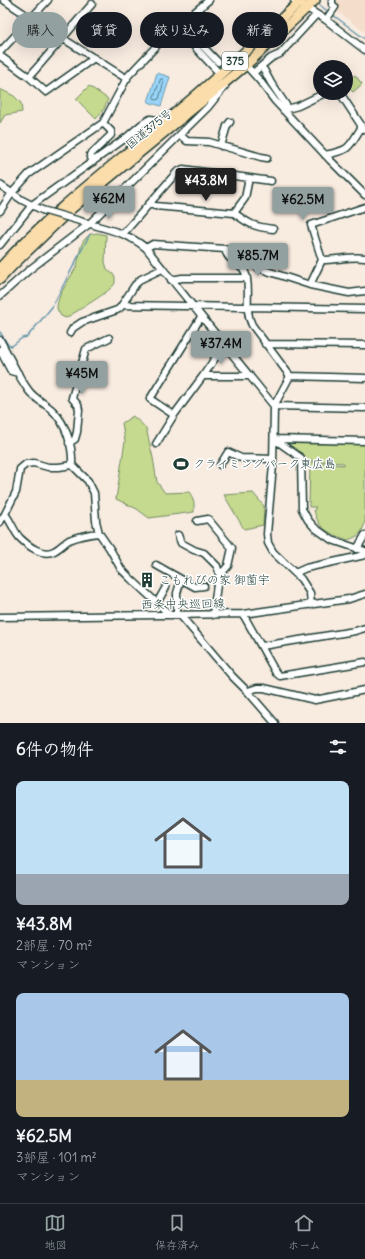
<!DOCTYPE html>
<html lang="ja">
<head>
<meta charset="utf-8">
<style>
  :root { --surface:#171b24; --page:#20242c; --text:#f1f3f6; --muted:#9ea1a6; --line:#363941; --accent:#92a19f }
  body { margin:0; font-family:Delius,"Klee One",sans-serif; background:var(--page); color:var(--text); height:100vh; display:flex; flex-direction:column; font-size:15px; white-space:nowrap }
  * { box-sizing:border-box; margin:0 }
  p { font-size:13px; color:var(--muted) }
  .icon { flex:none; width:22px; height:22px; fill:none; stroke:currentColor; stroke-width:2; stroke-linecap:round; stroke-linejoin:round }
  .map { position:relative; height:723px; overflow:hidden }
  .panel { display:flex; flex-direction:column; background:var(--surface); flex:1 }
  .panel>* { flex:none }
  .top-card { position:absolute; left:12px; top:12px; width:341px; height:36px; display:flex; gap:8px }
  .buttons { position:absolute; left:313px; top:60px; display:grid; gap:8px }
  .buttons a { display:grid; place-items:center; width:40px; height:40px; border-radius:50%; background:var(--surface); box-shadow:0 4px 16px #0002; font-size:20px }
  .price { position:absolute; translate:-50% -34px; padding:0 9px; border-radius:4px; background:var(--accent); color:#111; font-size:13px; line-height:26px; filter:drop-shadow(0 1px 2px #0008) }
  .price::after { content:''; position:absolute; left:50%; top:24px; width:12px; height:9px; margin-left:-6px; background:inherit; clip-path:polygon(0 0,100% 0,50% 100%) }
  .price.current { background:#222; color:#fff }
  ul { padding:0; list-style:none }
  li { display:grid; align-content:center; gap:8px; height:212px; padding:0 16px }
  li span { display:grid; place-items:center; height:124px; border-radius:8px; color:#555 }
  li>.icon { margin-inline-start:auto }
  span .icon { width:72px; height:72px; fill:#fffc; stroke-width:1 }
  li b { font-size:17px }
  h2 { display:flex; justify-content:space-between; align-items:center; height:48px; padding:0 16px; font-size:17px }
  .chip { padding:0 14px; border-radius:18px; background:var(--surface); box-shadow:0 4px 16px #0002; font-size:14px; line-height:36px }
  .chip.current { background:var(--accent); color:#111 }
  .tab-bar { display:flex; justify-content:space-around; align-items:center; height:56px; border-top:1px solid var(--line); background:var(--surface); font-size:11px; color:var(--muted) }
  .tab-bar a { display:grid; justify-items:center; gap:2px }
  .tab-bar .current { color:var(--accent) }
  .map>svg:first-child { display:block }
</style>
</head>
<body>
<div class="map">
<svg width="365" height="723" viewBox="0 0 365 723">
  <rect width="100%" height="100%" fill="#f8ebe0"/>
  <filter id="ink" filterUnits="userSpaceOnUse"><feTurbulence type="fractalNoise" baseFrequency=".025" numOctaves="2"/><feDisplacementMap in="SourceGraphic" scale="8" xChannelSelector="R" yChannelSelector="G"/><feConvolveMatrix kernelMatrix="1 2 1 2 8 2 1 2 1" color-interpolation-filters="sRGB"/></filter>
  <g filter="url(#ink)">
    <path fill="#f4ddcb" d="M329,0H365V32L329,5Z"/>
    <path fill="#c5da8f" stroke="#728c62" d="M355,75L362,84L353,92L346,85V82Z
      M89,86L108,99L104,109L96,119L76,99Z
      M0,89L14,96L21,103L22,112L5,115L0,123Z
      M97,233L106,235L105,262L107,269L115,276C115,278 115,280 115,283C112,291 75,312 66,318L61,316C60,314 57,310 57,308C56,296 73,275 77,265C80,256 79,244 86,238C89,234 92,234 97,233Z
      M133,416L146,428L153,458L157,482L165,493L190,492L194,503V512L149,518L137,509L116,499L125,441L122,423Z
      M284,441L365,443V521C363,533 359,536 348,540C331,534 318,530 314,510L316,507H309L310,462L344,465V463L307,460L282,442Z
      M253,493L264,506L263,525L244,529L224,495Z"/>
    <path fill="#99d5fa" stroke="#6898ab" d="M157,73L170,77L161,106L148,102Z"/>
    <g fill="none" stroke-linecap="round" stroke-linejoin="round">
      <path stroke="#507a83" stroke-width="1" d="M161,79H163L164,81L159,99L156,100L154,98Z"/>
      <path stroke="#6898ab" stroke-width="1.5" d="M317,3L330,13
        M333,15L365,39
        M0,332L8,345L12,346L22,338L27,337L52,307L90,234"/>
      <g stroke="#1f3d34" stroke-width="9">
        <path id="minor" d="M4,0L32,19L127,79
          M294,0L326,20L365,50
          M326,20L335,7L332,4V0
          M181,24L218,62
          M176,27L220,74
          M0,52L48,0
          M0,56L29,77L46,92L94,58
          M244,63L260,81L275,101L330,160L365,195
          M264,70L271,83L288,108
          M253,73L271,58L280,54L316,15
          M29,77L92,4
          M340,93L361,125V128L364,129
          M283,110L298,106L325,93
          M180,135L187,141L209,142L261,157L267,158
          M221,146L227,126L230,122
          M325,155C350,150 348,149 361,128
          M93,162L90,155L111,135V131L103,123
          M0,185L22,200L42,210
          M149,204L155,206L234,213L245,198L249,178
          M0,211L12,193L29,174L103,123L128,76L166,36L209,0
          M234,213C249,224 254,227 273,229
          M80,221C105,229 125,231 146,248L274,406L273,465L267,534L268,543L273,552L301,579L310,593L311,605
          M123,234L177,172L183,169L271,181
          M0,245L32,205L127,137L142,124L150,119L166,121
          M146,248L153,244L225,249L261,269L310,285L349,293L365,291
          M225,249C228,263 241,262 245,272C252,287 243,308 252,325L290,376L274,406L365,408
          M322,260C337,260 350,256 365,258
          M171,280L182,278H247
          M310,285L322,260L311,225L365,207
          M0,296L29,270L89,224L208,107L225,86
          M122,305L365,309
          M70,333L73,328L82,322L117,310L120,308L135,285L141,279L162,269
          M0,340C10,357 17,375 29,391C35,399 46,404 53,411C66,424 73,446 72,465L88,481L94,493L96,521L99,533L110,549L121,569L130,578L170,615
          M265,344L365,345
          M0,350L11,371L18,373
          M203,376L224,345
          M290,376L365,378
          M174,415L150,399L201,317
          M274,439L301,458L302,509L308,520L315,528L332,540L365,551
          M274,439L365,441
          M69,443L75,439L77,432L79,410L78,405L72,398L86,349L109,338
          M156,444L174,415L203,376H250
          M220,465L228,452L241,458L273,459
          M5,514C11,521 14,532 20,538C28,546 43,557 54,551C60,548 64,543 69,540C79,536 89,534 99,533
          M197,521L208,519L232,548L228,566L218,577L213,615
          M0,522L5,514L16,492L20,469L26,464L34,463L48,467H59L72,465
          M178,535L181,543L194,550L204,553L217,566L220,576
          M357,549L365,535
          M156,565L195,587L204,586
          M295,573L306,568L365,555
          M157,603L166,587
          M243,614L276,673L280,676L365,662
          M177,615V593L181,580
          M181,616L232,676L249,693L275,723
          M0,617L243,614L349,599L365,594
          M262,646L355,631L365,628
          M248,691L257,688H264L315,700L365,690"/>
      </g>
      <g stroke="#1f3d34" stroke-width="12">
        <path id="highway" d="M0,268C50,213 109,169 166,121C212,83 257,41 302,0
          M0,279L13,265L72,208L246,65L315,0"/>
      </g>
      <use href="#minor" stroke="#fff" stroke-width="6"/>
      <use href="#highway" stroke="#faddab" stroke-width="9"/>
      <g stroke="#1f3d34" stroke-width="9" stroke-linecap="butt">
        <path id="minor-bridge" d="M42,210L80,221"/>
      </g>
      <use href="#minor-bridge" stroke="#fff" stroke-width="6"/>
    </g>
  </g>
  <defs>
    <g id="stadium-bare" transform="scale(1.2)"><path d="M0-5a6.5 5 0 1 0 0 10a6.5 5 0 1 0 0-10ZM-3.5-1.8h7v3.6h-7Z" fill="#1f3d34" stroke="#fff" stroke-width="2.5" paint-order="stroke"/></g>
    <g id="building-bare" transform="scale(1.2)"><path d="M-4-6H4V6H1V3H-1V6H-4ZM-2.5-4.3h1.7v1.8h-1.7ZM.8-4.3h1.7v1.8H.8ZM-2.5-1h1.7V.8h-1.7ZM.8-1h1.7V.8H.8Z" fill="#1f3d34" stroke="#fff" stroke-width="2.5" paint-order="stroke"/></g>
  </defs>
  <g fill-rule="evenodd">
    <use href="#stadium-bare" x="181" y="464"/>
    <use href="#building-bare" x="147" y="580"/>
  </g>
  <g text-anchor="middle" stroke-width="3" stroke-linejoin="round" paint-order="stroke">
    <rect fill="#fff" stroke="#627771" stroke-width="1" x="222" y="52" width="26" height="18" rx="3"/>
    <g font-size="11" font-weight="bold" fill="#1f3d34">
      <text x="235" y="65">375</text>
    </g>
    <g font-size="12" fill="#1f3d34" stroke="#fff">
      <text transform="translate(149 129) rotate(-39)" y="4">国道375号</text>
      <text transform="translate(183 604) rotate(-1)" y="4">西条中央巡回線</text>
    </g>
    <g font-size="12" fill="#1f3d34" stroke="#fff" text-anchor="start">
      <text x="193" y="468">クライミングパーク東広島</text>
      <text x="159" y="584">こもれびの家 御薗宇</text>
    </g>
  </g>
</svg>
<div class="buttons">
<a><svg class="icon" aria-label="layers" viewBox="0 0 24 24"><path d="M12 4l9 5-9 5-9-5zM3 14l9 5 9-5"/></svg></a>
</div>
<b class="price current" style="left:206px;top:202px">¥43.8M</b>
<b class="price" style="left:109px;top:220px">¥62M</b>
<b class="price" style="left:303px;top:221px">¥62.5M</b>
<b class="price" style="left:258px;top:277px">¥85.7M</b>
<b class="price" style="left:221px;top:365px">¥37.4M</b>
<b class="price" style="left:82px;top:395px">¥45M</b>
<div class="top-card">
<a class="chip current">購入</a>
<a class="chip">賃貸</a>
<a class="chip">絞り込み</a>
<a class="chip">新着</a>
</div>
</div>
<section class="panel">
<h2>6件の物件<svg class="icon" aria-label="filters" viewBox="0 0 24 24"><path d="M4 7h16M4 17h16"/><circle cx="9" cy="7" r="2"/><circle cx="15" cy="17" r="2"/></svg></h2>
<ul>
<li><span style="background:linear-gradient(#bfe0f5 75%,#9aa5b1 0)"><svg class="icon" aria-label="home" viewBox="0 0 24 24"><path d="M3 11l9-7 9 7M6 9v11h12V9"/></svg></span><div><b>¥43.8M</b><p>2部屋 · 70 m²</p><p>マンション</p></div></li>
<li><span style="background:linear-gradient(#a9c7e8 70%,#c2b280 0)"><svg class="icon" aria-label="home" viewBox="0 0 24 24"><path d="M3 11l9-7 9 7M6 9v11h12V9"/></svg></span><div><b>¥62.5M</b><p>3部屋 · 101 m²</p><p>マンション</p></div></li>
</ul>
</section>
<nav class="tab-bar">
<a class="current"><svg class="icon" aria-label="map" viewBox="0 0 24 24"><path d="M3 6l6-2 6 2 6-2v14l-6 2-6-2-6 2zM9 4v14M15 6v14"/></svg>地図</a>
<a><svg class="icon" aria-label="saved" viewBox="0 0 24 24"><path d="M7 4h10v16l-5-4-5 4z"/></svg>保存済み</a>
<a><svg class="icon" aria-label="home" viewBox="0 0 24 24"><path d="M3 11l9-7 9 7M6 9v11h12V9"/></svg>ホーム</a>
</nav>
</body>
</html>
